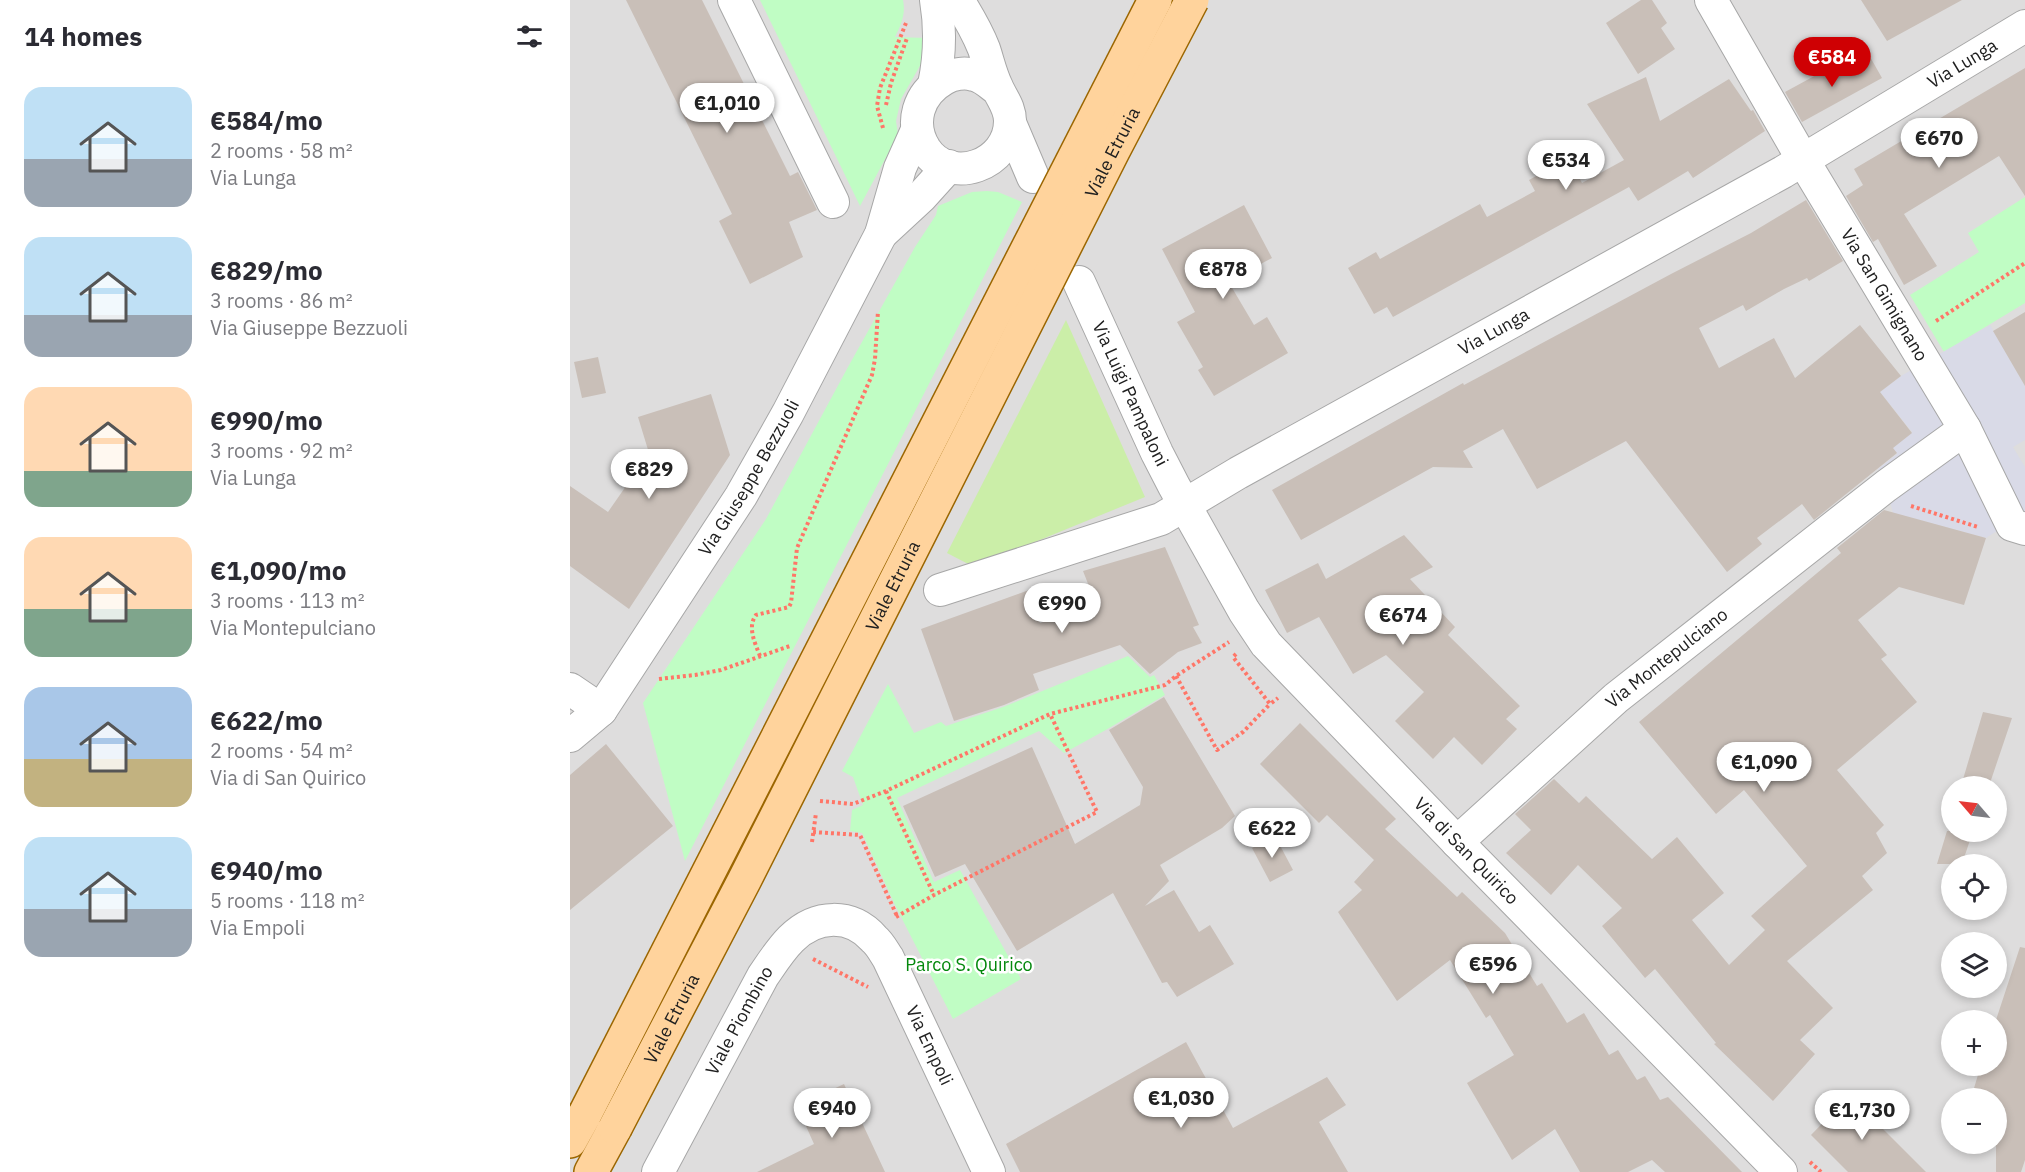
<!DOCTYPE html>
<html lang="en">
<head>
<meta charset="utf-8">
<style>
  :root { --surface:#fff; --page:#f2f2f3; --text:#2b2b33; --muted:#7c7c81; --accent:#cf0003 }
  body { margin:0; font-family:"IBM Plex Sans",sans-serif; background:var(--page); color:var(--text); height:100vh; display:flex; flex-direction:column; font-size:22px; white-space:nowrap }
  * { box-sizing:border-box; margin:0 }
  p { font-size:20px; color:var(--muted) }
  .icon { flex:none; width:33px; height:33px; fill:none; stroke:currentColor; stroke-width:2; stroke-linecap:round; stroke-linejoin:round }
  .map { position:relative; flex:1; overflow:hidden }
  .sheet { display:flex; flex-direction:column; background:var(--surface); width:570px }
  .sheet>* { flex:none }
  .needle { width:39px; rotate:298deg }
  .controls { position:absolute; left:1371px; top:776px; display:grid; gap:12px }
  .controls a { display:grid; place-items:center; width:66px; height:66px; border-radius:50%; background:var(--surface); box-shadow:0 3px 9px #0003; font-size:30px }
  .price { position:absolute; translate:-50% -51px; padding:0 14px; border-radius:21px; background:#fff; color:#222; font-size:20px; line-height:39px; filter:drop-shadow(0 2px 3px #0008) }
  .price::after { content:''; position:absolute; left:50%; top:36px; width:18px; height:14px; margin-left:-9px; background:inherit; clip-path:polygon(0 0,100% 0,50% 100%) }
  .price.active { background:var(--accent); color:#fff }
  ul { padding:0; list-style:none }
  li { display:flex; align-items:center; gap:18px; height:150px; padding:0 24px }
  li span { display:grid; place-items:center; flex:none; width:168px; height:120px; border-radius:18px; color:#555 }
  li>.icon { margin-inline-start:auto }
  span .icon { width:72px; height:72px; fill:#fffc; stroke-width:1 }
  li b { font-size:26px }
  h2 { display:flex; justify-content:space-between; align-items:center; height:72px; padding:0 24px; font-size:26px }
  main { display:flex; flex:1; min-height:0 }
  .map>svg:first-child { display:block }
</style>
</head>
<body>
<main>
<section class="sheet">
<h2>14 homes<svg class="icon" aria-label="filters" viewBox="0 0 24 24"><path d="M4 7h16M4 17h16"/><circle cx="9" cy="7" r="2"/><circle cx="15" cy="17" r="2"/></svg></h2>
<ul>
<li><span style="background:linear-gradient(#bfe0f5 60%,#9aa5b1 0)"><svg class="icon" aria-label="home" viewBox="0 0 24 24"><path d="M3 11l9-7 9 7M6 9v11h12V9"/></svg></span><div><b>€584/mo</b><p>2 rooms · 58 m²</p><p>Via Lunga</p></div></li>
<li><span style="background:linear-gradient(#bfe0f5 65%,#9aa5b1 0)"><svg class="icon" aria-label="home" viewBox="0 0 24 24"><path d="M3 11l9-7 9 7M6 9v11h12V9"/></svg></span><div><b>€829/mo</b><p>3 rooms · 86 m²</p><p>Via Giuseppe Bezzuoli</p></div></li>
<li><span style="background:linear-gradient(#ffd9b3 70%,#7fa58c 0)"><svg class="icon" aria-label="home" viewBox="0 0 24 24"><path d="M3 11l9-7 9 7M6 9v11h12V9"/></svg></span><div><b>€990/mo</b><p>3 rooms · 92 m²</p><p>Via Lunga</p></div></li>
<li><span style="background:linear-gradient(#ffd9b3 60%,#7fa58c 0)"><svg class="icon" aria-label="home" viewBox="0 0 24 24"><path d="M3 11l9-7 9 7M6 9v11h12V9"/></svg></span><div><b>€1,090/mo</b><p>3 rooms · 113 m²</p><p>Via Montepulciano</p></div></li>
<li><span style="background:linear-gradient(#a9c7e8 60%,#c2b280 0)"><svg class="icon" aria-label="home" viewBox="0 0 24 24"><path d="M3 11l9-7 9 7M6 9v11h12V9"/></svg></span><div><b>€622/mo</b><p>2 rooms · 54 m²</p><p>Via di San Quirico</p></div></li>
<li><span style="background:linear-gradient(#bfe0f5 60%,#9aa5b1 0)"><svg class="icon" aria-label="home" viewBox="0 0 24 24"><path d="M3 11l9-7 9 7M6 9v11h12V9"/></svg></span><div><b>€940/mo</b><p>5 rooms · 118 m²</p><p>Via Empoli</p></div></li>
</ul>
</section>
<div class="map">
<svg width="1455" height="1172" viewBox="0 0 1455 1172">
  <rect width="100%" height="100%" fill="#f1ede5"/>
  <path fill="#dedddd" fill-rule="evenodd" d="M0,0H1455V1172H0ZM1382,786H1426V831H1382ZM1382,864H1426V909H1382ZM1382,942H1426V987H1382ZM1382,1020H1426V1065H1382ZM1382,1098H1426V1143H1382Z"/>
  <path fill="#cbeea8" d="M496,320L575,497L404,567L377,553Z"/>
  <path fill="#c0fdc4" d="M190,0H333C336,14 331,25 325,37L357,38V51L351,64L331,99L326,121L328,135L290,206Z
    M417,191L428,192L452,202L115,861L73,703L196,519L278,367L345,247L366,215L368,206L402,192Z
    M1455,197V303L1374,352L1340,295L1409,252L1398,233Z
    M558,656L580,677L584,675L595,695L534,731L494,753L469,731L327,798L364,882L390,870L451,979L383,1019L325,905L292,833L280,831L282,810L293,805L283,777L272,771L318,684L344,733L371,722L376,726L433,707Z"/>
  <path fill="#d9dae7" d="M1420,325L1455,386V440L1443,447L1455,467V513L1416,538L1323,513L1316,486L1308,469L1327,454L1323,448L1342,432L1310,392L1331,376Z"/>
  <path fill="#c9bfb8" d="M56,0H132L220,176L228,172L247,210L219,222L233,257L180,284L149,221L162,214Z
    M1071,0H1082L1097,23L1091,28L1105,49L1068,74L1036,23Z
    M1291,0H1392L1317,41Z
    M1299,55L1312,78L1232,122L1215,92L1259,68L1263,75Z
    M1455,68V196L1429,156L1334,214L1367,266L1334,285L1308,239L1303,242L1276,196L1293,185L1284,169Z
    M1076,77L1090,121L1159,79L1181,111L1183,110L1195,131L1123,178L1118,171L1068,201L1059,187L823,317L817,307L804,314L778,268L806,252L810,259L910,204L917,217L965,191L959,180L999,158L1012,183L1054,160L1017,104Z
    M1236,200L1273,261L1239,281L1237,278L1214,289L1176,311L1173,305L1129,328L1149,368L1204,338L1225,378L1290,325L1331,376L1310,392L1342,433L1323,448L1327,453L1244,520L1232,504L1187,538L1192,544L1157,572L1056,441L967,489L933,429L893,451L903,468L863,467L731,540L702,490L893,383L894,385L1101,274L1181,233Z
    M674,205L702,258L658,281L684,325L697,317L718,353L644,396L628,370L633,367L607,322L625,312L592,249Z
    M1455,312V386L1423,331Z
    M28,357L36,393L12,398L4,362Z
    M141,394L160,455L59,609L0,566V486L38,512L79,453L68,417Z
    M1314,510L1416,538L1394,605L1329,587L1288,620L1317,655L1311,659L1347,702L1267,770L1314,825L1306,833L1317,853L1292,876L1303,890L1217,961L1263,1008L1230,1040L1245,1054L1203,1101L1144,1044L1146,1043L1085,969L1075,978L1032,926L1052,908L1008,865L981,895L936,853L961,830L945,814L984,779L1009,803L1016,796L1082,859L1107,837L1154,893L1122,920L1159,965L1195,930L1181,916L1237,866L1174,790L1146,814L1069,722L1271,553L1267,548Z
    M834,535L863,567L840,579L885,627L878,635L950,706L936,719L947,729L912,765L884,737L863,759L825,721L854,692L816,655L783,674L749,617L717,633L695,590L748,563L756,579Z
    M595,547L629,625L623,627L632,643L608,652L580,674L550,645L463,674L469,690L434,705L384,721L351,629L459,590L470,623L526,604L513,571Z
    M594,697L665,816L652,828L590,865L599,881L575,906L604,890L629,932L640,925L664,964L607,997L597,982L592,983L543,893L447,951L395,864L365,877L333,806L462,747L505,844L570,805L573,787L539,730Z
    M1413,712L1442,718L1419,786H1391Z
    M730,723L826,819L815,829L887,897L892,892L935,933L967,986L972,983L997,1023L1014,1013L1039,1055L1048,1050L1067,1080L1075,1076L1090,1100L1098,1097L1172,1172H1095L1082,1160L1058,1172H1010L985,1129L942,1160L897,1083L944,1055L920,1015L916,1018L880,960L827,1001L768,912L792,890L784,882L804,860L757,815L749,823L690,764Z
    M36,744L103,826L0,910V775Z
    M1377,831H1403L1392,864H1367Z
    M705,836L723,870L700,882L682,848Z
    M1450,947L1455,948V1160L1451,1172H1426V1098H1401L1411,1065H1426V1046L1429,1040L1426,1020Z
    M616,1042L663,1128L757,1077L776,1105L749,1122L778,1172H450L436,1144Z
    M274,1084L315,1172H187L244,1144L227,1106Z
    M1284,1091L1312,1119L1307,1123L1356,1172H1278L1241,1135Z"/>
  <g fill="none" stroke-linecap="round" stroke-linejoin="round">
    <g stroke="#a7a7a7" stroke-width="34">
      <g id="minor">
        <path d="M164,0L263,202"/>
        <path d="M388,0C398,16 407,31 414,49C418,61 421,75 427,87C432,99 440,107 440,121C440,165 380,187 355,149C339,123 348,94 374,79C382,74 395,72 404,75C413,77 420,84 427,89"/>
        <path id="s1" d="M1141,0L1233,160L1395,429L1442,525L1455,529"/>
        <path d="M364,85C370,56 371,30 366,0"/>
        <path d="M440,123L463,177"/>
        <path d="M311,234L351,197L379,166"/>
        <path id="s2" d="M509,282L587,453L604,486L674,611L696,644L887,842L1211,1172"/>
        <path id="s3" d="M370,590L591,519L668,473L1213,172L1455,26"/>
        <path d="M0,689L31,710"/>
        <path id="s4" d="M0,736L31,710L171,496L218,413L311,234L330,168L347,130"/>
        <path id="s5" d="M887,842L1046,698L1316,486L1395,429"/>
        <path id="s6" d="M88,1172L193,976C202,963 210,950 221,939C246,914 281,913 304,939C310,944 314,952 318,958L419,1172"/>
      </g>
    </g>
    <g stroke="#9b6600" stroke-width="36">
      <path id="major" d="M0,1141L15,1114
        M21,1172L45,1128"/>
    </g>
    <path stroke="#ff7668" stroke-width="4" stroke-dasharray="3 3" stroke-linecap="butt" d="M316,105L321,83L337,38
      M313,128L307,106L310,88L336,23
      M1366,321L1455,263
      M1341,506L1408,527
      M666,654L663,657L700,704L708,698
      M190,656C185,643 177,627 186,615L219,607L221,603L227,548L302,375L305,359L308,311
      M606,676L647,750L673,732L700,704
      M89,679L125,675L151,670L220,646
      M316,791L364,895
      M250,801L283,804L316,791L480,714L595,685L606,676L659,642
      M243,832L290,835L327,916
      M242,842L246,813
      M326,917L364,895L527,812L480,714
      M243,959L298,987
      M1240,1162L1251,1172"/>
    <use href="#minor" stroke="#fff" stroke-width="32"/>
    <use href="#major" stroke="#ffd39c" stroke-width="33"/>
    <g stroke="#9b6600" stroke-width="36" stroke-linecap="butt">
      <g id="major-bridge">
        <path d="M15,1114L585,0"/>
        <path id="s7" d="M45,1128L174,881L543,151L622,0"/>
      </g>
    </g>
    <use href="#major-bridge" stroke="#ffd39c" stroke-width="33"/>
  </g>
  <g text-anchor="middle" stroke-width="5" stroke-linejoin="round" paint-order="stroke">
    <g font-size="18" fill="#202020" stroke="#fff">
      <text dy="6" stroke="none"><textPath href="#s3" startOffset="1154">Via Lunga</textPath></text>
      <text dy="6" stroke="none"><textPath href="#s7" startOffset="1095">Viale Etruria</textPath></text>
      <text dy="6" stroke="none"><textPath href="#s1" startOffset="342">Via San Gimignano</textPath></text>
      <text dy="6" stroke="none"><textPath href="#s3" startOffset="614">Via Lunga</textPath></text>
      <text dy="6" stroke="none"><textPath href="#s2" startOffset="123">Via Luigi Pampaloni</textPath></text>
      <text dy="6" stroke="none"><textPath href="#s4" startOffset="316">Via Giuseppe Bezzuoli</textPath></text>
      <text dy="6" stroke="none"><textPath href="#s7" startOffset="609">Viale Etruria</textPath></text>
      <text dy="6" stroke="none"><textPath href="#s5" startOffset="279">Via Montepulciano</textPath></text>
      <text dy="6" stroke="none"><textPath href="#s2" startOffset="696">Via di San Quirico</textPath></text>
      <text dy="6" stroke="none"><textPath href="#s7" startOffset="123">Viale Etruria</textPath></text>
      <text dy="6" stroke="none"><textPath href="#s6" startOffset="172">Viale Piombino</textPath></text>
      <text dy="6" stroke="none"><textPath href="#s6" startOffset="483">Via Empoli</textPath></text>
    </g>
    <g font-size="18" fill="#04880d" stroke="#fff">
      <text x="399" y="971">Parco S. Quirico</text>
    </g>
  </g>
</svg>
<div class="controls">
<a><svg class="needle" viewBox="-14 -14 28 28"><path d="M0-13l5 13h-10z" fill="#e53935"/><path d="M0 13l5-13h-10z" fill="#7c7c81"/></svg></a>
<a><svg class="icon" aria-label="locate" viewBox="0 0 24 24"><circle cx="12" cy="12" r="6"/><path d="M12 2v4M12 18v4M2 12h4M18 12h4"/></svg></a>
<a><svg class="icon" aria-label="layers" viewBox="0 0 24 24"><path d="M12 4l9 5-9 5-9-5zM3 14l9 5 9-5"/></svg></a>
<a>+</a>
<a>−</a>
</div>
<b class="price active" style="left:1262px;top:88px">€584</b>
<b class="price" style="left:157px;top:134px">€1,010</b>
<b class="price" style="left:1369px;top:169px">€670</b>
<b class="price" style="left:996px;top:191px">€534</b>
<b class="price" style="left:653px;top:300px">€878</b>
<b class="price" style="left:79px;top:500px">€829</b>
<b class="price" style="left:492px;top:634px">€990</b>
<b class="price" style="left:833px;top:646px">€674</b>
<b class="price" style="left:1194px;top:793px">€1,090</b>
<b class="price" style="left:702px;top:859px">€622</b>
<b class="price" style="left:923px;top:995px">€596</b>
<b class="price" style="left:611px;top:1129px">€1,030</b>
<b class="price" style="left:262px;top:1139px">€940</b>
<b class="price" style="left:1292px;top:1141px">€1,730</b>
</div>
</main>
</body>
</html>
